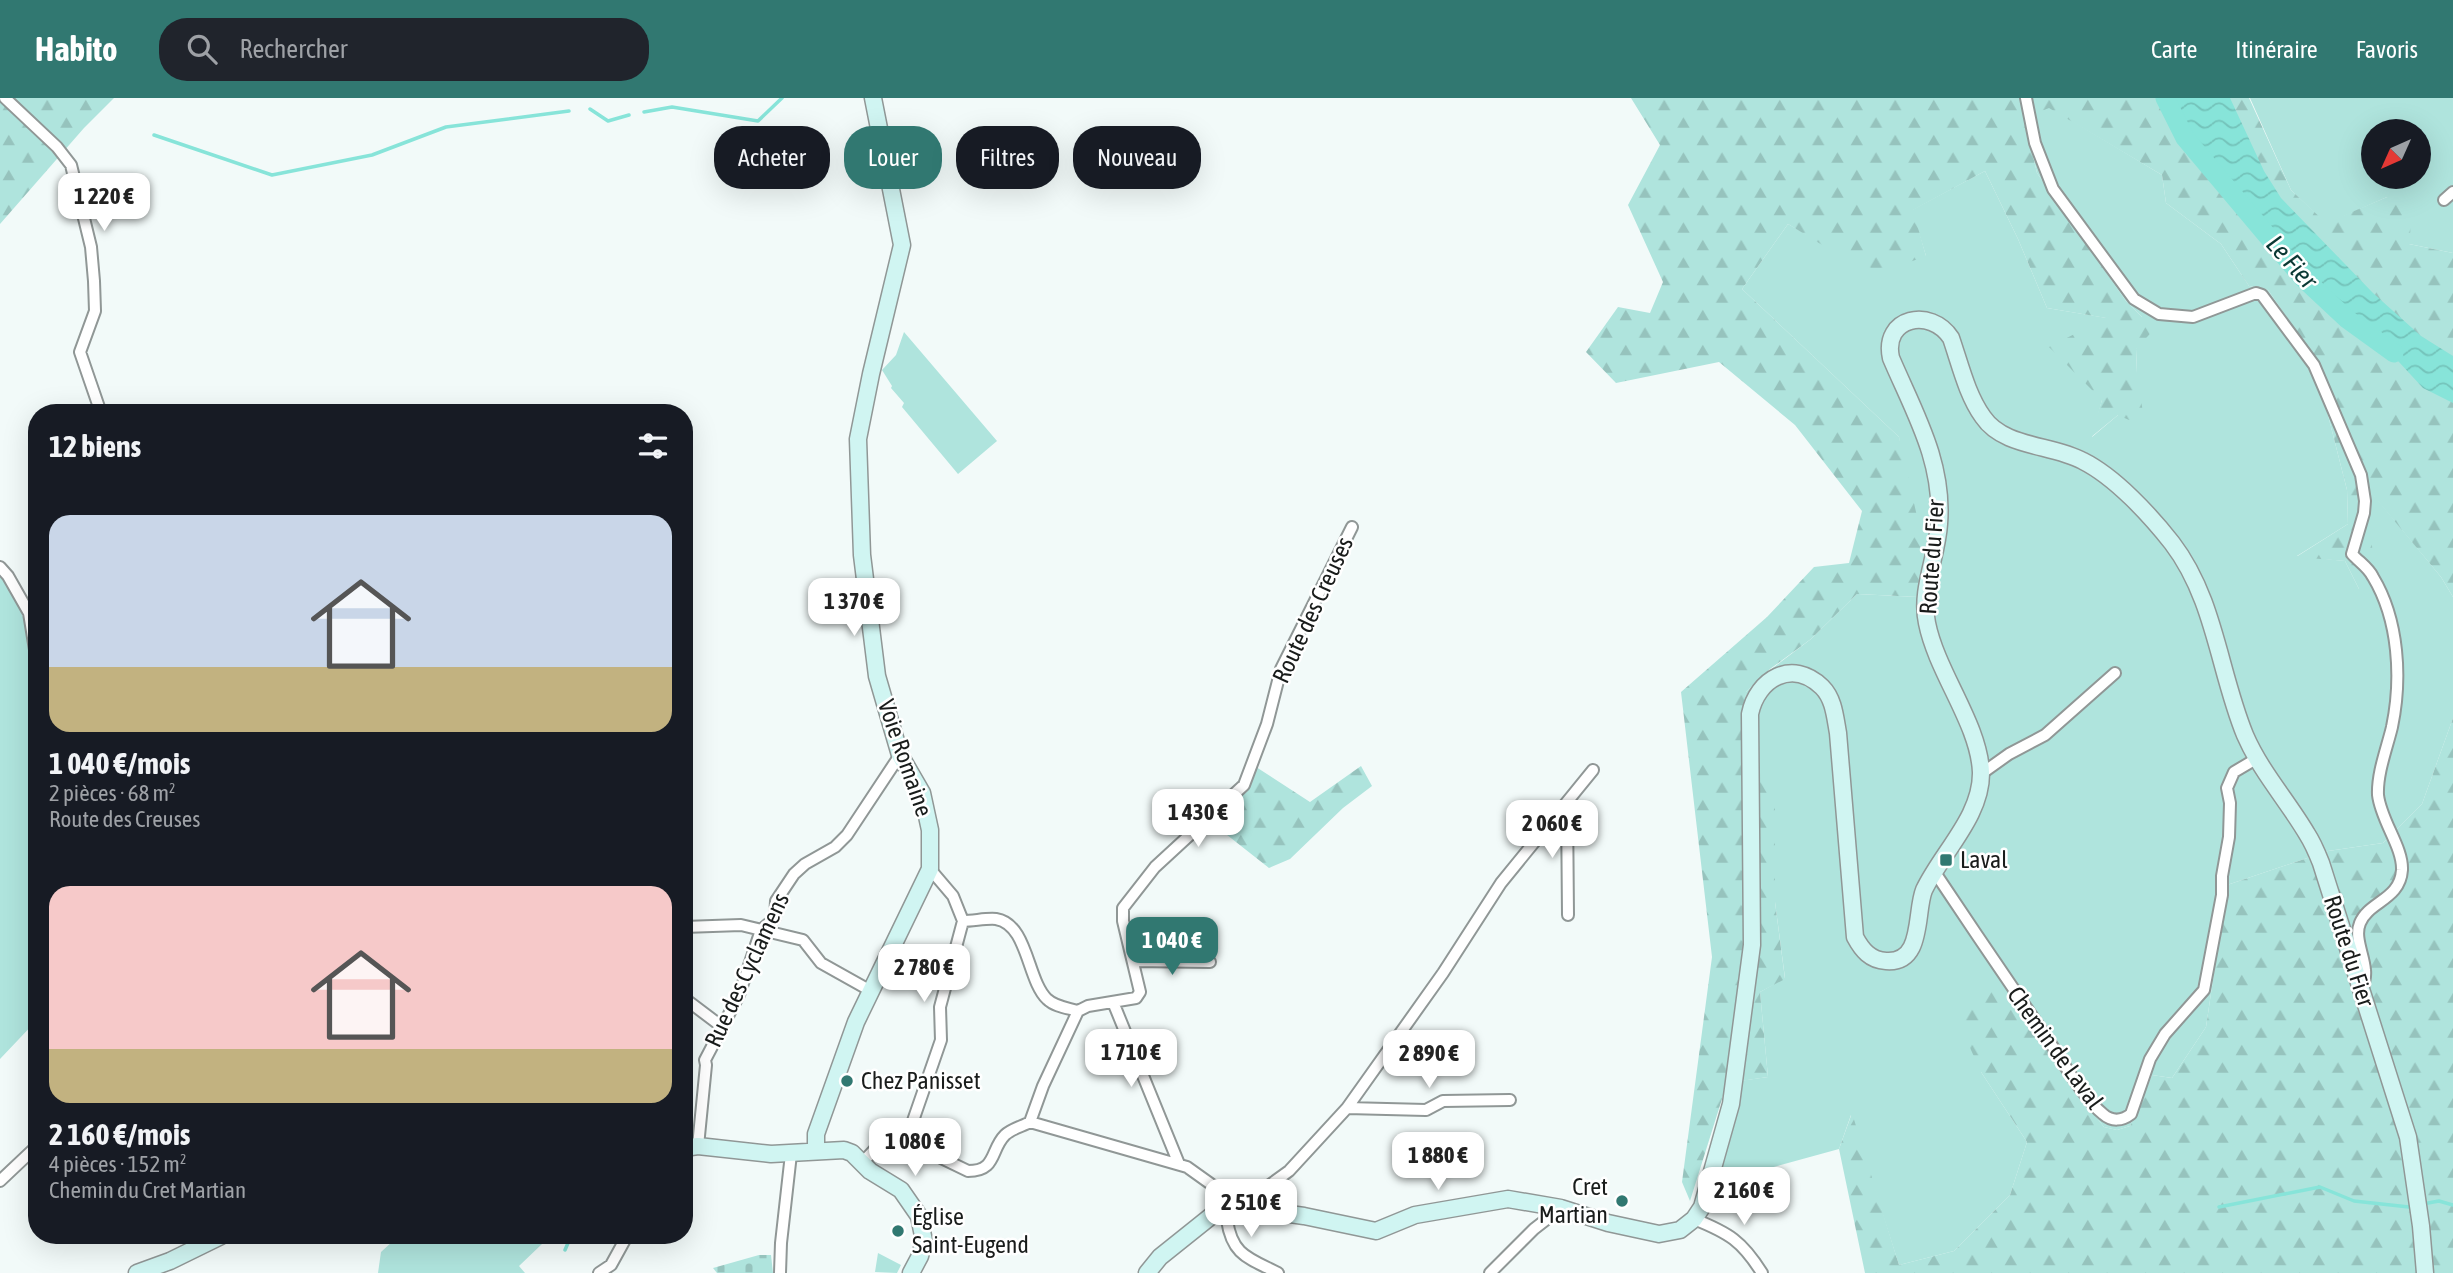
<!DOCTYPE html>
<html lang="fr">
<head>
<meta charset="utf-8">
<style>
  :root { --surface:#171b24; --page:#20242c; --text:#f1f3f6; --muted:#9ea1a6; --accent:#317871 }
  body { margin:0; font-family:"Asap Condensed",sans-serif; background:var(--page); color:var(--text); height:100vh; display:flex; flex-direction:column; font-size:26px; white-space:nowrap }
  * { box-sizing:border-box; margin:0 }
  p { font-size:23px; color:var(--muted) }
  .icon { flex:none; width:38px; height:38px; fill:none; stroke:currentColor; stroke-width:2; stroke-linecap:round; stroke-linejoin:round }
  .map { position:relative; flex:1; overflow:hidden }
  .details { position:absolute; left:28px; top:306px; width:665px; height:840px; display:flex; flex-direction:column; background:var(--surface); border-radius:28px; box-shadow:0 7px 28px #0002 }
  .details>* { flex:none }
  .guide { position:absolute; left:714px; top:28px; width:665px; height:63px; display:flex; gap:14px }
  .needle { width:46px; rotate:225deg }
  .buttons { position:absolute; left:2361px; top:21px; display:grid; gap:14px }
  .buttons a { display:grid; place-items:center; width:70px; height:70px; border-radius:50%; background:var(--surface); box-shadow:0 7px 28px #0002; font-size:35px }
  .price { position:absolute; translate:-50% -60px; padding:0 16px; border-radius:14px; background:#fff; color:#222; font-size:23px; line-height:46px; filter:drop-shadow(0 2px 4px #0008) }
  .price::after { content:''; position:absolute; left:50%; top:42px; width:21px; height:16px; margin-left:-10px; background:inherit; clip-path:polygon(0 0,100% 0,50% 100%) }
  .price.current { background:var(--accent); color:#fff }
  ul { padding:0; list-style:none }
  li { display:grid; align-content:center; gap:14px; height:371px; padding:0 21px }
  li span { display:grid; place-items:center; height:217px; border-radius:21px; color:#555 }
  li>.icon { margin-inline-start:auto }
  span .icon { width:126px; height:126px; fill:#fffc; stroke-width:1 }
  li b { font-size:30px }
  h2 { display:flex; justify-content:space-between; align-items:center; height:84px; padding:0 21px; font-size:30px }
  .pill { padding:0 24px; border-radius:28px; background:var(--surface); box-shadow:0 7px 28px #0002; font-size:24px; line-height:63px }
  .pill.current { background:var(--accent); color:#fff }
  header { display:flex; align-items:center; gap:42px; box-sizing:border-box; height:98px; padding:0 35px; background:var(--accent); color:#fff }
  header strong { font-size:33px }
  nav { display:flex; gap:38px; margin-inline-start:auto; font-size:24px }
  .search { width:490px; height:63px; background:var(--page); display:flex; align-items:center; gap:18px; box-sizing:border-box; padding:0 24px; border-radius:28px; color:var(--muted); font-size:26px }
  .map>svg:first-child { display:block }
</style>
</head>
<body>
<header>
<strong>Habito</strong>
<div class="search"><svg class="icon" aria-label="search" viewBox="0 0 24 24"><circle cx="10" cy="10" r="6"/><path d="M15 15l6 6"/></svg>Rechercher</div>
<nav><a>Carte</a><a>Itinéraire</a><a>Favoris</a></nav>
</header>
<div class="map">
<svg width="2453" height="1175" viewBox="0 0 2453 1175">
  <defs>
    <pattern id="forest-firs" width="22" height="20" patternUnits="userSpaceOnUse" patternTransform="scale(1.75)"><rect width="22" height="20" fill="#afe4dd"/><path d="M5 1l3.5 6h-7zM16 11l3.5 6h-7z" fill="#96c3bd"/></pattern>
    <pattern id="cemetery-stones" width="16" height="16" patternUnits="userSpaceOnUse" patternTransform="scale(1.75)"><rect width="16" height="16" fill="#afe4dd"/><path d="M2 7V4a2 2 0 0 1 4 0v3zM10 15v-3a2 2 0 0 1 4 0v3z" fill="#96c3bd"/></pattern>
    <pattern id="water-waves" width="16" height="10" patternUnits="userSpaceOnUse" patternTransform="scale(1.75)"><rect width="16" height="10" fill="#87e4d9"/><path d="M0 5q4-4 8 0t8 0" fill="none" stroke="#74c3ba"/></pattern>
  </defs>
  <rect width="100%" height="100%" fill="#f2faf9"/>
  <path fill="#afe4dd" fill-rule="evenodd" d="M2250,0H2453V155L2409,146L2387,99L2326,126L2291,92ZM2373,33H2418V79H2373Z
    M2049,9L2162,77L2166,105L2221,146L2249,188L2268,192L2313,258L2347,392L2348,426L2297,458L2345,463L2359,491L2367,389L2441,479L2453,499V620L2422,706L2383,745L2328,753L2227,787L2206,929L2172,980L2152,977L2130,1028L2117,1032L2104,1029L2067,982L1981,974L2027,1044L2010,1097L1954,1153L1899,1167L1851,1017L1839,1051L1719,1084L1739,983L1768,979L1760,894L1785,880L1775,804L1744,665L1746,594L1770,572L1811,541L1857,496L1918,499L1899,339L1742,191L1788,126L1807,137L1926,158L1912,112L1985,73L2018,141L2047,210L2107,220L2102,302L2092,339L2118,317L2137,275L2136,251L2142,219L2126,203L2037,75L2024,19Z
    M904,234L997,343L958,376L902,309L904,305L891,290L892,288L882,272L896,257Z
    M0,466L5,471L37,557V922L0,961Z
    M395,1138H518L542,1146L519,1168L525,1175H378L381,1154L393,1143Z
    M878,1155L901,1167L897,1175L875,1174Z"/>
  <path fill="url(#forest-firs)" d="M0,0H114L84,30L0,126Z
    M1631,0H2249L2291,92L2326,125L2387,99L2413,107L2409,146L2453,155V499L2441,479L2367,390L2377,505L2359,491L2345,463L2296,459L2348,426L2347,392L2313,258L2268,192L2249,188L2221,146L2166,105L2162,77L2049,10L2024,20L2037,75L2126,203L2142,219L2159,226L2136,251L2137,275L2143,315L2129,322L2118,317L2090,340L2102,302L2049,249L2106,220L2047,210L2018,141L1985,73L1913,112L1926,158L1883,174L1845,161L1788,126L1742,191L1899,339L1921,436L1918,499L1857,496L1811,541L1770,571L1746,594L1744,665L1775,681V804L1785,881L1760,894L1768,979L1727,985L1690,1103L1682,1084L1712,859L1681,594L1767,519L1814,469L1849,465L1862,413L1795,327L1719,264L1616,285L1586,254L1618,209L1650,215L1663,184L1628,107L1660,47Z
    M2453,620V1175H1865L1839,1051L1852,1015L1899,1167L1954,1153L2010,1097L2027,1044L1981,974L1952,910L2004,888L2067,982L2104,1029L2117,1032L2130,1028L2152,977L2172,980L2206,929L2227,787L2328,753L2383,745L2422,706Z
    M1253,667L1310,704L1361,668L1372,688L1343,710L1290,761L1269,770L1222,733L1212,716L1244,687Z"/>
  <path fill="url(#cemetery-stones)" d="M759,1157H771L773,1175H717L713,1170Z"/>
  <path fill="url(#water-waves)" d="M2163,0H2230L2264,73L2281,100L2373,195L2421,238L2453,258V305L2423,290L2387,251L2348,221L2303,178L2257,117L2186,39Z"/>
  <g fill="none" stroke-linecap="round" stroke-linejoin="round">
    <path stroke="#87e4d9" stroke-width="3.5" d="M590,11L608,23L629,17
      M644,14L672,9L758,23L782,0
      M154,37L272,77L372,57L446,29L569,13
      M2428,1105L2439,1103L2453,1107
      M2219,1109L2320,1089L2354,1103L2409,1109
      M565,1152L571,1138"/>
    <path stroke="#87e4d9" stroke-width="19" d="M2165,0L2185,40L2302,179L2347,221L2394,255"/>
    <g stroke="#909796" stroke-width="14">
      <path id="street" d="M5,0L57,49L71,67L91,149L94,183L95,213L80,254L101,315
        M2026,0L2035,45L2053,91L2134,201L2159,216L2193,219L2256,195L2262,197L2314,267L2361,377L2365,403L2364,415L2352,456C2359,464 2368,469 2373,479C2399,522 2402,581 2392,629C2387,650 2377,675 2378,697C2381,723 2403,749 2402,772C2400,802 2369,803 2360,825C2354,839 2364,857 2365,872C2366,879 2364,886 2362,893
        M2444,102L2453,94
        M0,469L8,478L29,515L37,564
        M1981,676L2009,656L2045,637L2115,575
        M1567,706L1568,817
        M1934,773C1972,830 2010,886 2049,943C2063,964 2084,1001 2103,1016C2112,1024 2122,1023 2131,1016L2150,961L2165,936L2204,892L2222,797V778L2229,739L2230,705L2227,690L2234,674L2256,661
        M963,823C974,823 986,820 996,821C1028,826 1027,882 1047,901C1055,909 1068,910 1078,913
        M684,829L741,827L803,842L821,865L871,893
        M1134,863L1210,864
        M684,900L721,928
        M1113,904L1179,1066
        M1347,1010L1426,1012L1443,1003L1510,1002
        M1030,1024L1043,988L1078,913L1088,908L1136,900L1140,894L1123,823V810L1155,769L1244,687L1267,626L1281,571L1352,429
        M684,1029L689,1049
        M906,1043L968,1073C997,1073 990,1052 1005,1037C1011,1031 1023,1028 1030,1024L1187,1069L1215,1089L1223,1105
        M906,1043L941,942L940,909L963,823L953,798L930,771
        M698,1048L706,967L705,962L739,897L761,832L775,820L776,803L794,776L805,766L835,749L847,737L900,657
        M862,1065L876,1050L906,1043
        M0,1083L37,1048
        M1694,1121C1729,1135 1742,1143 1762,1175
        M599,1175L611,1167L627,1138
        M780,1175L781,1145L791,1056
        M1278,1175C1248,1160 1232,1157 1227,1122C1225,1112 1223,1103 1226,1094L1229,1091L1260,1094L1289,1073L1347,1010L1443,875L1501,785L1593,672
        M1490,1175L1534,1131L1561,1110"/>
    </g>
    <g stroke="#909796" stroke-width="19">
      <path id="secondary" d="M684,1050L698,1048L771,1056L844,1052L852,1055L870,1073L901,1092L919,1118L924,1143L920,1158L911,1175
        M816,1053V1036L856,924L930,771V732L922,695L900,657L877,578L862,457L858,341L871,276L902,147L873,0
        M137,1175L170,1163L221,1138
        M1147,1175L1160,1159L1225,1107L1304,1118L1376,1133L1415,1117L1508,1101L1561,1110L1608,1125L1659,1136L1680,1132L1694,1121L1702,1109L1731,1006L1752,847L1750,616C1757,581 1792,560 1822,589C1834,601 1835,619 1838,635L1855,839C1862,852 1870,862 1886,863C1924,866 1915,814 1924,792C1942,754 1982,718 1981,674C1979,626 1937,575 1927,525C1920,492 1937,459 1939,426C1944,364 1914,314 1891,260C1882,219 1931,209 1951,240C1960,266 1967,297 1983,319C2004,350 2052,346 2083,363C2115,379 2150,417 2172,445C2215,501 2219,574 2245,637C2261,674 2287,702 2307,736C2313,745 2317,755 2321,765L2408,1039L2421,1128L2425,1175"/>
    </g>
    <use href="#street" stroke="#fff" stroke-width="10"/>
    <use href="#secondary" stroke="#d0f5f2" stroke-width="16"/>
  </g>
  <g fill="#317871" stroke="#fff" stroke-width="2.5">
    <rect x="1939" y="755" width="14" height="14" rx="3.5"/>
    <circle cx="847" cy="983" r="7"/>
    <circle cx="1622" cy="1103" r="7"/>
    <circle cx="898" cy="1133" r="7"/>
  </g>
  <g text-anchor="middle" stroke-width="5" stroke-linejoin="round" paint-order="stroke">
    <g font-size="24" fill="#191c1b" stroke="#fff">
      <text transform="translate(1932 459) rotate(-86)" y="8">Route du Fier</text>
      <text transform="translate(1313 512) rotate(-65)" y="8">Route des Creuses</text>
      <text transform="translate(905 660) rotate(71)" y="8">Voie Romaine</text>
      <text transform="translate(2349 853) rotate(72)" y="8">Route du Fier</text>
      <text transform="translate(747 872) rotate(-65)" y="8">Rue des Cyclamens</text>
      <text transform="translate(2055 950) rotate(54)" y="8">Chemin de Laval</text>
    </g>
    <g font-size="24" fill="#191c1b" stroke="#fff" text-anchor="start">
      <text x="1960" y="770">Laval</text>
      <text x="861" y="991">Chez Panisset</text>
      <text x="1608" y="1097" text-anchor="end">Cret<tspan x="1608" dy="28">Martian</tspan></text>
      <text x="912" y="1127">Église<tspan x="912" dy="28">Saint-Eugend</tspan></text>
    </g>
    <g font-size="26" font-style="italic" fill="#0a3834" stroke="#fff">
      <text transform="translate(2292 164) rotate(48)" y="9">Le Fier</text>
    </g>
  </g>
</svg>
<div class="buttons">
<a><svg class="needle" viewBox="-14 -14 28 28"><path d="M0-13l5 13h-10z" fill="#e53935"/><path d="M0 13l5-13h-10z" fill="#9ea1a6"/></svg></a>
</div>
<b class="price" style="left:104px;top:135px">1 220 €</b>
<b class="price" style="left:854px;top:540px">1 370 €</b>
<b class="price" style="left:1198px;top:751px">1 430 €</b>
<b class="price" style="left:1552px;top:762px">2 060 €</b>
<b class="price current" style="left:1172px;top:879px">1 040 €</b>
<b class="price" style="left:924px;top:906px">2 780 €</b>
<b class="price" style="left:1131px;top:991px">1 710 €</b>
<b class="price" style="left:1429px;top:992px">2 890 €</b>
<b class="price" style="left:915px;top:1080px">1 080 €</b>
<b class="price" style="left:1438px;top:1094px">1 880 €</b>
<b class="price" style="left:1744px;top:1129px">2 160 €</b>
<b class="price" style="left:1251px;top:1141px">2 510 €</b>
<div class="guide">
<a class="pill">Acheter</a>
<a class="pill current">Louer</a>
<a class="pill">Filtres</a>
<a class="pill">Nouveau</a>
</div>
<section class="details">
<h2>12 biens<svg class="icon" aria-label="filters" viewBox="0 0 24 24"><path d="M4 7h16M4 17h16"/><circle cx="9" cy="7" r="2"/><circle cx="15" cy="17" r="2"/></svg></h2>
<ul>
<li><span style="background:linear-gradient(#c9d6e8 70%,#c2b280 0)"><svg class="icon" aria-label="home" viewBox="0 0 24 24"><path d="M3 11l9-7 9 7M6 9v11h12V9"/></svg></span><div><b>1 040 €/mois</b><p>2 pièces · 68 m²</p><p>Route des Creuses</p></div></li>
<li><span style="background:linear-gradient(#f6c9c9 75%,#c2b280 0)"><svg class="icon" aria-label="home" viewBox="0 0 24 24"><path d="M3 11l9-7 9 7M6 9v11h12V9"/></svg></span><div><b>2 160 €/mois</b><p>4 pièces · 152 m²</p><p>Chemin du Cret Martian</p></div></li>
</ul>
</section>
</div>
</body>
</html>
